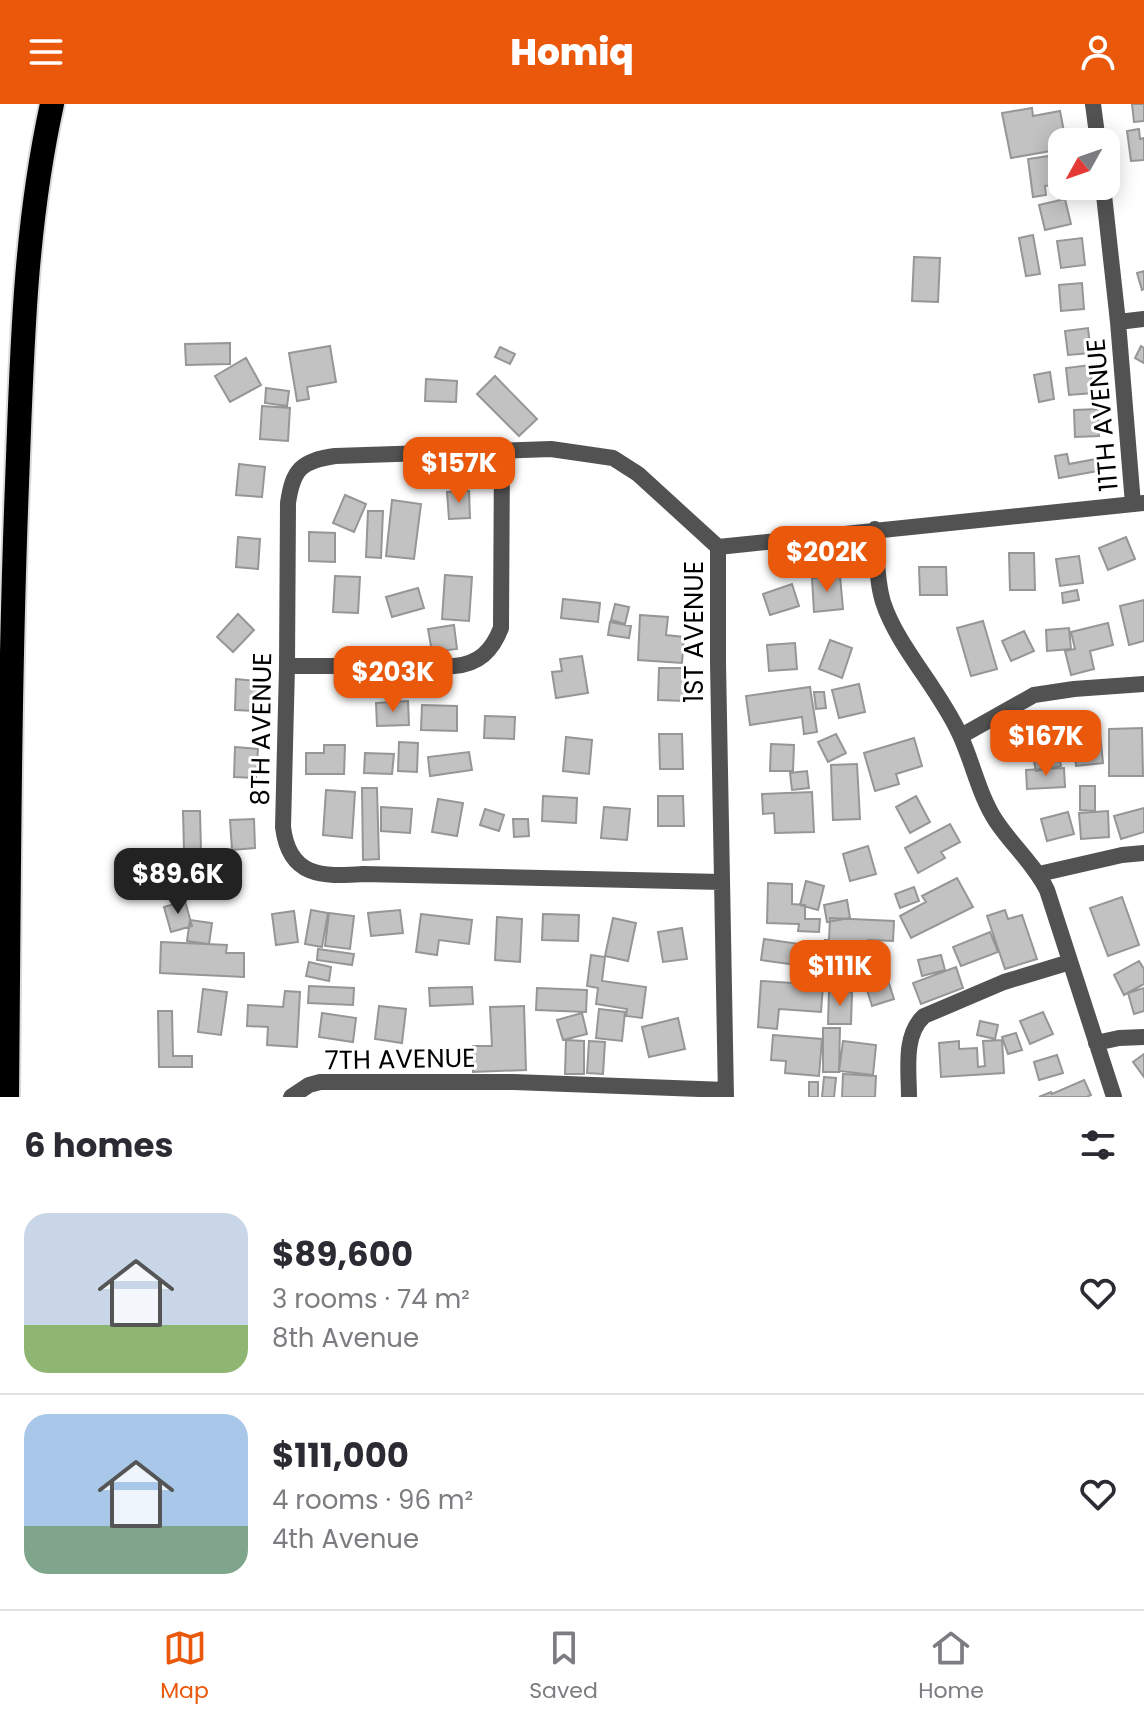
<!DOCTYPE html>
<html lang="en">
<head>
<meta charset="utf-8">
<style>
  :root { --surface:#fff; --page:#f7f7f7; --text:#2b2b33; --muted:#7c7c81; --line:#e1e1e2; --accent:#ea580c }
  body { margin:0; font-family:Poppins,sans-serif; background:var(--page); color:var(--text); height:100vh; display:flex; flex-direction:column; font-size:30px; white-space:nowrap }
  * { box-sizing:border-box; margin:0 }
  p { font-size:26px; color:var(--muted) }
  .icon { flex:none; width:44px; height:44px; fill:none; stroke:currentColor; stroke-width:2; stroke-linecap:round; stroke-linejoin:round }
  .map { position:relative; height:993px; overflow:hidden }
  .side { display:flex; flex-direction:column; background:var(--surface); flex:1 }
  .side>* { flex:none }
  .needle { width:52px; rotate:230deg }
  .controls { position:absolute; left:1048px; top:24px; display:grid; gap:16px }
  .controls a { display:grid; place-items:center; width:72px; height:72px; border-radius:16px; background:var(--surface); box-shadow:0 4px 20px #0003; font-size:40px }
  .price { position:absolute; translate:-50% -68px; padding:0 18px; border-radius:16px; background:var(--accent); color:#fff; font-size:26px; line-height:52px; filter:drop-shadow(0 2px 4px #0008) }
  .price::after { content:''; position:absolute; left:50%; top:48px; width:24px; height:18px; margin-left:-12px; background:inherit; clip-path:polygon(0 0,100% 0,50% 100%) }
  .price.selected { background:#222; color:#fff }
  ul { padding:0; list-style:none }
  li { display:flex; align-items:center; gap:24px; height:200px; padding:0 24px }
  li+li { border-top:2px solid var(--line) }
  li span { display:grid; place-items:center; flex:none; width:224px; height:160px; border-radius:24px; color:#555 }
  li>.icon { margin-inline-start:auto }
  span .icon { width:96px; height:96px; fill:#fffc; stroke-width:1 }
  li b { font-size:34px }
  h2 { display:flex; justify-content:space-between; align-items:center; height:96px; padding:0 24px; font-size:34px }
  header { display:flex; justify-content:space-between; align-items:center; height:104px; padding:0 24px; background:var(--accent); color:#fff; font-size:36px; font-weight:800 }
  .dock { display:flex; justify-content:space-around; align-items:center; height:112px; border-top:2px solid var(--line); background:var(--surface); font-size:22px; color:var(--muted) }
  .dock a { display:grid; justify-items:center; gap:4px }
  .dock .selected { color:var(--accent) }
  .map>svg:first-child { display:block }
</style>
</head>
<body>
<header><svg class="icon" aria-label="menu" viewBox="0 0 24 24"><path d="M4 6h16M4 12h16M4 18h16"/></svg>Homiq<svg class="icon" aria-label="person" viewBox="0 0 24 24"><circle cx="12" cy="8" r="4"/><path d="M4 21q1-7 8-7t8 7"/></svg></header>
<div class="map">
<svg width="1144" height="993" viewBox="0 0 1144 993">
  <rect width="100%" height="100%" fill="#fff"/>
  <path fill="#c2c2c2" stroke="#969696" stroke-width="2" d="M1132,0H1144V17L1134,18Z
    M1032,4L1033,12L1060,7L1066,38H1062V45L1011,54L1002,9Z
    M1139,25L1140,35L1144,34V56L1131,57L1127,27Z
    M1062,50V80L1045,82L1046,91L1033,93L1028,55Z
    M1065,95L1071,120L1045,126L1039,101Z
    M1033,131L1040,170L1026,172L1019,134Z
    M1082,134L1085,161L1061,164L1057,137Z
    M914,153L940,154L938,198L912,197Z
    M1144,167V185L1142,186L1137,169Z
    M1082,179L1084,205L1061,207L1059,181Z
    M1088,224L1091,249L1068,251L1065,227Z
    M230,239V260L186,261L185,240Z
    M330,242L336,278L307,283L309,295L297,297L289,249Z
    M1141,242L1144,244V259L1135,254Z
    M500,243L515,250L510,260L495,253Z
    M246,254L261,281L230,298L215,272Z
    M1090,261L1093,289L1069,291L1066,264Z
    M1050,268L1054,295L1039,298L1034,271Z
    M495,272L537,315L519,332L477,290Z
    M426,275L457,277L456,298L425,297Z
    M266,284L289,287L287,302L265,299Z
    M262,302L290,304L288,337L260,335Z
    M1098,305L1099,332L1075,333L1074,306Z
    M1067,350L1069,360L1096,355L1098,367L1059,374L1055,352Z
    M239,360L265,363L262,393L236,391Z
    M469,387L470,414L449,415L447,388Z
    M345,391L366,400L354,428L333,419Z
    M392,396L421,400L414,455L386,452Z
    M368,407H383L381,454L366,453Z
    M309,428L335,429V458L309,457Z
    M238,433L260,435L258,465L236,463Z
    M1126,433L1135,455L1108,466L1099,444Z
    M1009,449H1034L1035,486H1010Z
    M1079,452L1083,479L1060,482L1056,455Z
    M919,463H946L947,491H920Z
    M445,471L472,473L469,517L442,515Z
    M335,472L360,473L358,509L333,508Z
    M840,472L843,505L814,508L812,474Z
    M792,480L799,502L770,511L763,490Z
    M418,484L424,504L392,513L386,493Z
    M1077,486L1079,496L1063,499L1062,489Z
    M563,495L600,499L598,518L561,514Z
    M1144,496V537L1129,541L1120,502Z
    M615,500L629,503L625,520L611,516Z
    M238,510L254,526L233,548L217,533Z
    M640,511L668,513L666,531L684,533L682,559L638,556Z
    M983,517L997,565L971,572L957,524Z
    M610,518L631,522L629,534L608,531Z
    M1108,519L1113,541L1090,547L1094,565L1071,571L1065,547L1075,545L1071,528Z
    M454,521L457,545L432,548L428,525Z
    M1069,524L1071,545L1047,547L1046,526Z
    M1024,527L1034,547L1011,557L1002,537Z
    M830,536L852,544L842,574L819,565Z
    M795,539L797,565L769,567L767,541Z
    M582,552L588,589L556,594L552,568L562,567L560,555Z
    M659,564H684V597L658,596Z
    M236,575L257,577L256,607L235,606Z
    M859,580L865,608L839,614L832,586Z
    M810,583L817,628L804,630L802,613L750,621L746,592Z
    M814,588H824L826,604L816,605Z
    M408,597L409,621L377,622L376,599Z
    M422,601L457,602V627L421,626Z
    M485,612L515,613L514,635L484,634Z
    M1142,624L1143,672H1109V625Z
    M1100,629L1103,659L1076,662L1073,632Z
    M659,630H682L683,665H660Z
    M836,630L846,649L828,658L818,638Z
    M566,633L592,636L589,670L563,667Z
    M1056,633L1061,662L1036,667L1030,638Z
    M914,634L922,662L896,670L899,680L875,687L864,649Z
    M399,638L418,639L417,668L398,667Z
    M771,640L794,641L793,667H770Z
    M324,641H345L344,670H306V649H324Z
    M235,643L258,645L256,674L234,673Z
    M469,648L472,666L430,672L428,653Z
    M365,649L394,650L392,670L364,669Z
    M857,660L860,715L833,716L831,661Z
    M1064,664L1065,683L1027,685L1026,666Z
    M807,667L809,684L792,686L790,669Z
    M1080,682H1095V707L1080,706Z
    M362,684H377L379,755L363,756Z
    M326,686L355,688L352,734L323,731Z
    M812,688L814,728L775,729L774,709L763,710L762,690Z
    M543,692L577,694L576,719L542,717Z
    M658,692H683L684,722H658Z
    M916,692L930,718L910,729L896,703Z
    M438,695L463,699L457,732L432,728Z
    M381,703L412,705L410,729L381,727Z
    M604,703L630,705L627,736L601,734Z
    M1144,704V728L1121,735L1114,712Z
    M485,705L504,711L499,727L480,721Z
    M183,707H200L201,747H184Z
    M1108,707L1109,733L1081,735L1079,709Z
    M1068,708L1074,730L1047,737L1041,715Z
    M254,715L255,744L232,746L230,716Z
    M513,715H528L529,732L514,733Z
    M950,720L960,738L941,748L945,754L918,769L905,744Z
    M868,742L876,770L850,777L843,750Z
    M184,753L211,755L210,774L183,772Z
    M957,774L973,803L911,834L900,812L926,798L922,792Z
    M806,777L824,782L818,806L800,801Z
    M768,779L792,780V800L805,801V815H820L819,828L798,827L799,820L767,819Z
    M914,783L919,797L900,804L895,790Z
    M1122,793L1139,841L1108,852L1090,804Z
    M847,796L850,814L827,818L824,801Z
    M185,797L192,822L171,828L164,803Z
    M311,806L328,809L322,843L305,840Z
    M400,806L403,829L371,832L368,809Z
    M1005,806L1008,815L1022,811L1037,855L1005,865L987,812Z
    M294,807L298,838L276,841L272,810Z
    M329,809L354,812L350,845L325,842Z
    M421,810L472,816L469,840L439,836L437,851L416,848Z
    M543,810L579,811L578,837L542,836Z
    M497,813L522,815L520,858L495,856Z
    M613,814L636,819L628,857L605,852Z
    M830,814L894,817L893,837L868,836L867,854L824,852L825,836H829Z
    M190,816L212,819L209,840L187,837Z
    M682,824L687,855L663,858L658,828Z
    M990,828L998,848L961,862L953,843Z
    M764,835L814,842L812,863L761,856Z
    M161,838L227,841L226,849H244V873L160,869Z
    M318,845L354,850L352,861L317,856Z
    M591,851L605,853L602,877L646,883L642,914L626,912L627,905L596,900L598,884L587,882Z
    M941,851L945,866L922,872L918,856Z
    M1139,857L1144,865V880L1124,891L1114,871Z
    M309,858L331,863L329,877L306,872Z
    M956,863L963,884L921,900L913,879Z
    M886,870L894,895L872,902L864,876Z
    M761,877L823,881L821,908L779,905L777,925L758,923Z
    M309,882L354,884L353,901L308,899Z
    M472,883L473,900L430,902L429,884Z
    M537,884L587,886L586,908L536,906Z
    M1144,884V907L1134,910L1128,889Z
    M203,885L227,888L221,931L198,928Z
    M285,887L300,888L297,943L267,941L268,923L247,922L248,901L283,903Z
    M829,887L852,888L851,920H828Z
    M379,902L406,905L402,939L375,935Z
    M524,902L526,966L473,968V942H492L490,903Z
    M599,905L625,908L622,937L596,934Z
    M158,907H172L173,952H192V963H159Z
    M1043,908L1053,930L1030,940L1020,917Z
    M322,909L356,914L353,938L319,933Z
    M582,909L587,930L563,936L557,916Z
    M678,914L685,945L649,953L642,923Z
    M980,917L998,921L995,935L977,931Z
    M823,924H840L839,968H823Z
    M1016,929L1022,946L1008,950L1002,933Z
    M773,931L822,935L819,972L785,969L786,957L771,956Z
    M566,936L584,937V970H565Z
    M1002,936L1004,969L941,973L939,939L959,937V945L977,944L978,963L985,962L983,937Z
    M589,937L605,938L603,970L587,969Z
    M843,937L876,941L873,971L839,967Z
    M1144,950V973L1133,958Z
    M1057,951L1063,969L1039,976L1034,958Z
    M843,970L876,972L875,993H842Z
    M824,973L836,974L834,993H822Z
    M1084,976L1091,991L1087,993H1039L1051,988L1052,990Z
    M809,978H818V993H809Z"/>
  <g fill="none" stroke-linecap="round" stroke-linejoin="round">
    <g stroke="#dbdbdb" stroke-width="28">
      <path id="highway" d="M7,993C9,789 9,584 17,380C22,250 24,128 52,0"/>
    </g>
    <path stroke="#525252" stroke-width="16" d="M1093,0L1098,38
      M1103,82L1118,218L1133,400
      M1118,218L1144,215
      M875,425C877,449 876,475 883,498C897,542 940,586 960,631C973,659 979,691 996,717C1012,741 1034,760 1047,786L1114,993
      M718,443L638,370L613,354L551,345L335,352C301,357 293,365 288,399L287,562L283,723C289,773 322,773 363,770L722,778
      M718,443V559L726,993
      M718,443L1144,399
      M287,562H454C479,560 492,547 501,524L502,346
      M961,632L1034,591L1074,585L1144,580
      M1039,770L1122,751L1144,749
      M1096,939L1119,934L1144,933
      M291,993L309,981L320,978H514L726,986
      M909,993C909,967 903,931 924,912L1004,878L1070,858"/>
    <use href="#highway" stroke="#000" stroke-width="24"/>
  </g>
  <g text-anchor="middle" stroke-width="6" stroke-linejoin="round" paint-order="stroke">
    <g font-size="26" fill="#000" stroke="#fff">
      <text transform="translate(1102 311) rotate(-95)" y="9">11TH AVENUE</text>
      <text transform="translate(694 528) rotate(-90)" y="9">1ST AVENUE</text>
      <text transform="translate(261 625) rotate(-89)" y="9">8TH AVENUE</text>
      <text transform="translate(400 955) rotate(-1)" y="9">7TH AVENUE</text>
    </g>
  </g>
</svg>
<div class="controls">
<a><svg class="needle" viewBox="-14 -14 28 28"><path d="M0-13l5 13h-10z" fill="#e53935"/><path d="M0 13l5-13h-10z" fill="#7c7c81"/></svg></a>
</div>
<b class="price" style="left:459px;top:401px">$157K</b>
<b class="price" style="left:827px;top:490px">$202K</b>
<b class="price" style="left:393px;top:610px">$203K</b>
<b class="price" style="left:1046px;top:674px">$167K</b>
<b class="price selected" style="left:178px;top:812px">$89.6K</b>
<b class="price" style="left:840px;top:904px">$111K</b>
</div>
<section class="side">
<h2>6 homes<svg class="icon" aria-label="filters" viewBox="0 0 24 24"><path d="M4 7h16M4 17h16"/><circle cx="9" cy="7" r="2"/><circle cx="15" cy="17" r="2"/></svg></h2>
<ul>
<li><span style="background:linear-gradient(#c9d6e8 70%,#8fb573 0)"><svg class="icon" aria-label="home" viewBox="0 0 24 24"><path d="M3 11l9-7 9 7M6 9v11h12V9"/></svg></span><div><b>$89,600</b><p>3 rooms · 74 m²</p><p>8th Avenue</p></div><svg class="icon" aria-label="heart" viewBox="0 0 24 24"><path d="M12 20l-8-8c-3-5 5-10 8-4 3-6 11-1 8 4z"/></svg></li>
<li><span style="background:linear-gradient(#a9c7e8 70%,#7fa58c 0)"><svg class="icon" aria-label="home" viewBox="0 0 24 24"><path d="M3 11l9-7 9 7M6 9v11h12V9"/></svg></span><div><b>$111,000</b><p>4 rooms · 96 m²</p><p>4th Avenue</p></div><svg class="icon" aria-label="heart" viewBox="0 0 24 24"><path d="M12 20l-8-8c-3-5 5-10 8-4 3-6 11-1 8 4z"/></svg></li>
</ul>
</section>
<nav class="dock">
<a class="selected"><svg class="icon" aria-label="map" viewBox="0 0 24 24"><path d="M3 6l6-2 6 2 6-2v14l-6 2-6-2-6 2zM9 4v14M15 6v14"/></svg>Map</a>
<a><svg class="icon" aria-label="saved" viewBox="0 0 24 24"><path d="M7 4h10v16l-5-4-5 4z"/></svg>Saved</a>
<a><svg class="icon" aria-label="home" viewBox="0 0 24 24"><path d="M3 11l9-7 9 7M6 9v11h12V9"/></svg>Home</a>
</nav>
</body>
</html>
